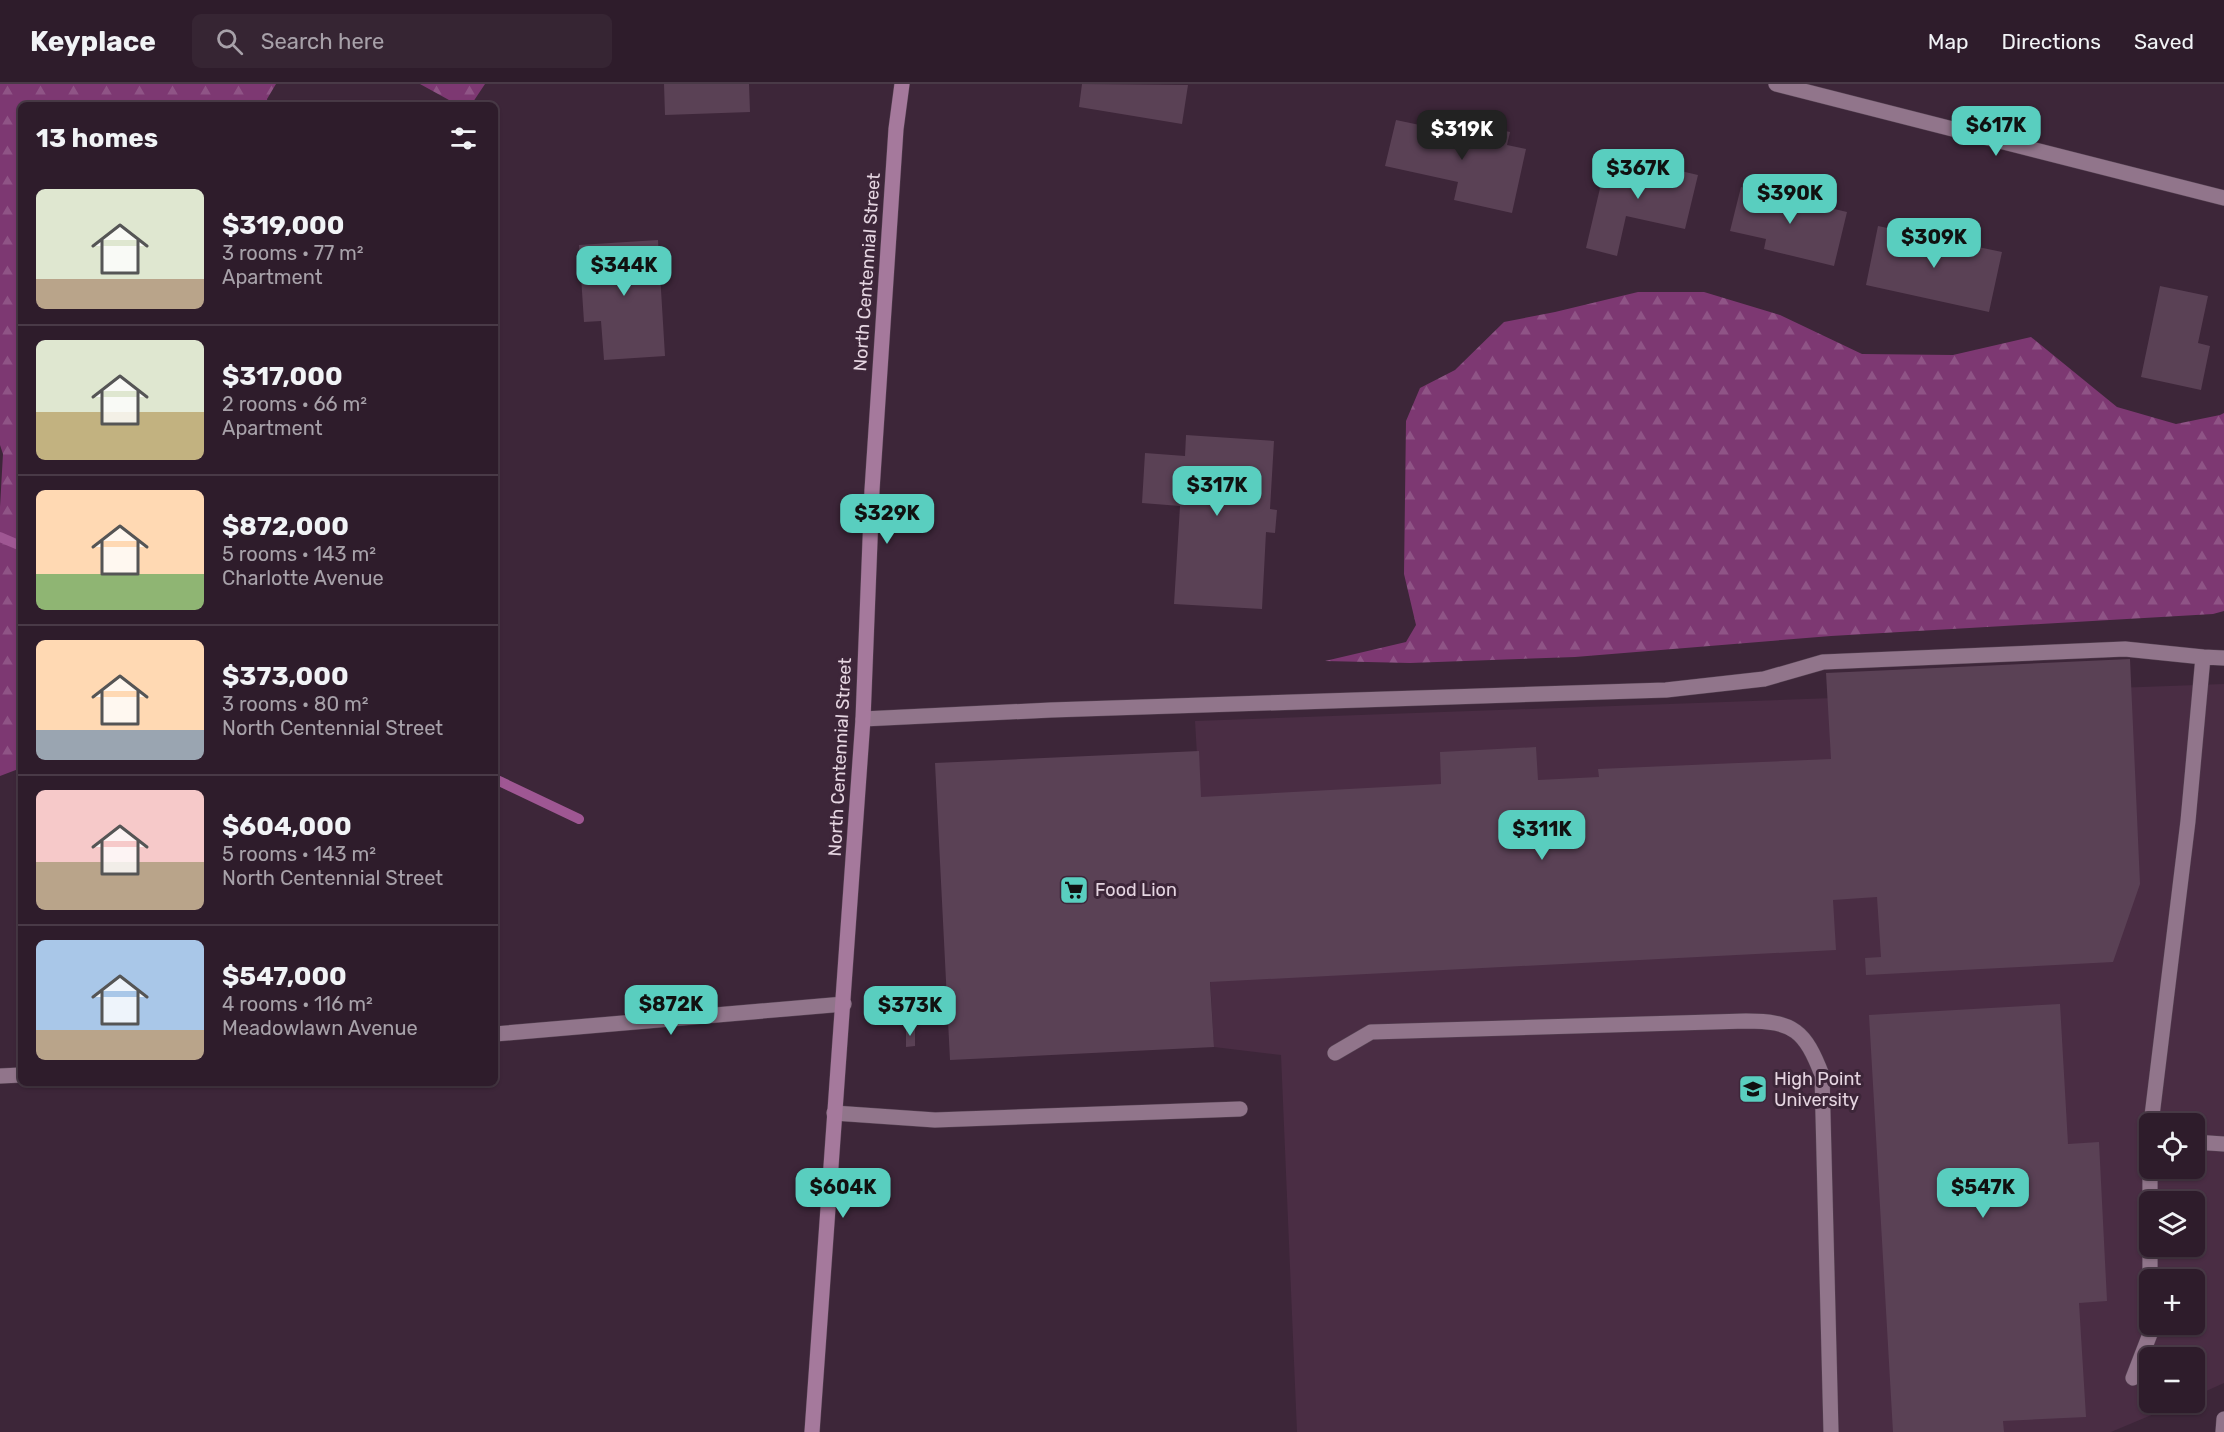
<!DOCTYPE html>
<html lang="en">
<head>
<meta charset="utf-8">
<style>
  :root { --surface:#2e1c2b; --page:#362533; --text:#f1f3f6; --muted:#a7a1a9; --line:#493a47; --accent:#59cebf }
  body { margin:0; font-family:Rubik,sans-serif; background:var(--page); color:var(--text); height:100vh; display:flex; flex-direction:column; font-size:22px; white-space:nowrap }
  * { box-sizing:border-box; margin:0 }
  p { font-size:20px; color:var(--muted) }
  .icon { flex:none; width:33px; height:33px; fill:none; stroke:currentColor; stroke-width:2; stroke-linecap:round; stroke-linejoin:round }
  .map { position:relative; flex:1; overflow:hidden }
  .panel { position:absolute; left:18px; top:18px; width:480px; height:984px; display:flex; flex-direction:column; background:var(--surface); border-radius:9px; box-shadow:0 2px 4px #0004,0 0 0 2px var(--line) }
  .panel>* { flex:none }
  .controls { position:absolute; left:2139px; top:1029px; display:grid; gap:12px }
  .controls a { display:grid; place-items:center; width:66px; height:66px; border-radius:9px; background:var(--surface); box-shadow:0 2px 4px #0004,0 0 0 2px var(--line); font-size:30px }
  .price { position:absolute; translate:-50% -51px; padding:0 14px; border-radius:12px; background:var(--accent); color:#111; font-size:20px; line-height:39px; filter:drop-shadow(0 2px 3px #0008) }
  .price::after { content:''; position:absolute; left:50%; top:36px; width:18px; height:14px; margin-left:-9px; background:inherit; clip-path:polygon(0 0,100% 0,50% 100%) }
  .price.on { background:#222; color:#fff }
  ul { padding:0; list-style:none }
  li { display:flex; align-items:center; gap:18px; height:150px; padding:0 18px }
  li+li { border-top:2px solid var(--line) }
  li span { display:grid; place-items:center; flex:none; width:168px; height:120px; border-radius:9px; color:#555 }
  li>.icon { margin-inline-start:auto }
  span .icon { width:72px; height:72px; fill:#fffc; stroke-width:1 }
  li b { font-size:26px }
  h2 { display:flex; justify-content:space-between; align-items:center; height:72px; padding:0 18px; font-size:26px }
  header { display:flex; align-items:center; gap:36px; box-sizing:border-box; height:84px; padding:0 30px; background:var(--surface); border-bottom:2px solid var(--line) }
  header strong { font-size:28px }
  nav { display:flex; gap:33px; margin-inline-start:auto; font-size:21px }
  .search { width:420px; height:54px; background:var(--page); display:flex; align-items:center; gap:15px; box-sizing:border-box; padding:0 21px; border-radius:9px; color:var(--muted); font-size:22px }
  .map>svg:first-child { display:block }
</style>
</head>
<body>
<header>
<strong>Keyplace</strong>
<div class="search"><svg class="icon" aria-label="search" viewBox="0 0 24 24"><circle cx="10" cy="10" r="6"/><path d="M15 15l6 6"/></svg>Search here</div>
<nav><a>Map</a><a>Directions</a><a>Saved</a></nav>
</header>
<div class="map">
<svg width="2224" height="1348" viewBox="0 0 2224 1348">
  <defs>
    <pattern id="forest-firs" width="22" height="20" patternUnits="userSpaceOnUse" patternTransform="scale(1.5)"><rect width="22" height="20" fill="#7d3872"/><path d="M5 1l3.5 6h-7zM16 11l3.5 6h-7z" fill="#8f5486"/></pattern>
  </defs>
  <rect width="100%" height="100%" fill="#3d2639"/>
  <path fill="#4a2d44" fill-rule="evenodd" d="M2224,600V1299L2195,1312L2194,1274H2150V1318L2180,1319L2111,1348H1297L1281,971L1214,963L1195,637ZM2150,1040H2194V1084H2150ZM2150,1118H2194V1162H2150ZM2150,1196H2194V1240H2150Z"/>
  <path fill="url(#forest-firs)" d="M0,0H276L267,15L268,21H21V684L0,692V423L3,370L0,361Z
    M420,0H485L471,21H458Z
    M1638,208H1704L1780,231L1862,270L1953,271L2031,253L2117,323L2176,340L2220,331L2224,329V527L2213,530L1831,552L1575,573L1410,579L1325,577L1406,558L1416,541L1404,490L1406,337L1420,304L1455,286L1504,238L1555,228Z"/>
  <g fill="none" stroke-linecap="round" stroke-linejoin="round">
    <path stroke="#9f5793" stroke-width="10" d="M0,453L21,462
      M495,695L579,735"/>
  </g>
  <path fill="#5a4155" d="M664,0H749L750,28L665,31Z
    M1082,0L1188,1L1182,40L1079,23Z
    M1396,36L1458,49L1460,37L1510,48L1507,61L1526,65L1512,129L1454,116L1458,98L1385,82Z
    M1608,70L1698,91L1685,145L1626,132L1617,172L1586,164Z
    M1741,103L1847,128L1834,182L1764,165L1766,155L1730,147Z
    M1878,142L2002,168L1989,228L1866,201Z
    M658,156L665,272L604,276L601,237L584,238L579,161Z
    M2160,202L2208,212L2198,259L2210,262L2201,306L2141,293Z
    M1186,351L1274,357L1270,425L1277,426L1275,449L1266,448L1262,525L1174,520L1180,422L1142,419L1145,369L1185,372Z
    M2130,575L2140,800L2113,878L1866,891L1865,874L1881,873L1877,813L1833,816L1836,866L1210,898L1214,963L950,976L935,679L1199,667L1201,713L1441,700L1440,668L1536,663L1538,696L1599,693L1598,685L1831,675L1826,589Z
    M2060,920L2068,1060L2099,1058L2107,1217L2079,1219L2086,1333L2003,1337L2004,1348H1893L1869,931Z
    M906,944H915V962L906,963Z"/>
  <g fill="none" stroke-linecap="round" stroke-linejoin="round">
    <g stroke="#554252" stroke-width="16">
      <path id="service" d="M863,635L1051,626L1666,606L1764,595L1823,578L2125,565L2203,573
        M1335,969L1371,948L1746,937C1794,937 1805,947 1822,991L1831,1348
        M834,1029L935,1036L1240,1025
        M2151,1040L2188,737L2203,573L2224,574
        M2150,1054V1082
        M2194,1058L2224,1060
        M2150,1084V1118
        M2150,1162V1196
        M2133,1294L2150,1250V1240"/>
    </g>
    <g stroke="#554252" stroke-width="16">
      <path id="minor" d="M1776,0L2224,114
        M495,950L844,920
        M0,992L21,991
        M2223,1348L2224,1335"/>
    </g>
    <g stroke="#554252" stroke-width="16">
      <path id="secondary" d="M812,1348L863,635L872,406L896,45L902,0"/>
    </g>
    <use href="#service" stroke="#91758b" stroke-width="15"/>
    <use href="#minor" stroke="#91758b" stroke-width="15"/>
    <use href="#secondary" stroke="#a5799c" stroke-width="15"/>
  </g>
  <defs>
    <g id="supermarket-square" transform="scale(1.5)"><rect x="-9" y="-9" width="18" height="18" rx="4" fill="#59cebf" stroke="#3d2639"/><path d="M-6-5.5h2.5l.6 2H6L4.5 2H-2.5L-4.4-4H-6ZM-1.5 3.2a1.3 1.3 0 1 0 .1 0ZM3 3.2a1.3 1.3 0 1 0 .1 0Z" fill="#111"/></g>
    <g id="university-square" transform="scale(1.5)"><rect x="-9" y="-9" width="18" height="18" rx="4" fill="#59cebf" stroke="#3d2639"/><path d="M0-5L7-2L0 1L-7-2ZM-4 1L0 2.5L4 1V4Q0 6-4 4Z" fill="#111"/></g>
  </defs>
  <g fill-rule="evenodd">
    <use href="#supermarket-square" x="1074" y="806"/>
    <use href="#university-square" x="1753" y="1005"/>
  </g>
  <g text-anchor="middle" stroke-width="6" stroke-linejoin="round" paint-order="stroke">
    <g font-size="18" fill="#e5d5e1" stroke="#3d2639">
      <text transform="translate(867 188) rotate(-86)" y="6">North Centennial Street</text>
      <text transform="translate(840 673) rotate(-87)" y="6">North Centennial Street</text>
    </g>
    <g font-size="18" fill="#e5d5e1" stroke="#3d2639" text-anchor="start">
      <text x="1095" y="812">Food Lion</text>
      <text x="1774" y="1001">High Point<tspan x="1774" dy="21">University</tspan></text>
    </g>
  </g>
</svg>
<div class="controls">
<a><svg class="icon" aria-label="locate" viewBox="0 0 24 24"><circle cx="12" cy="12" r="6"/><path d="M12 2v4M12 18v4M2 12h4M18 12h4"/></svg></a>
<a><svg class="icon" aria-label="layers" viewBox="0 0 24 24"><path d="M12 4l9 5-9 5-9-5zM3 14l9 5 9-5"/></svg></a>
<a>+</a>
<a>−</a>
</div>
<b class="price" style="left:1996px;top:73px">$617K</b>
<b class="price on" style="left:1462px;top:77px">$319K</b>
<b class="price" style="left:1638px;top:116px">$367K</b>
<b class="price" style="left:1790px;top:141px">$390K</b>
<b class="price" style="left:1934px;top:185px">$309K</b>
<b class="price" style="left:624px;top:213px">$344K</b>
<b class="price" style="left:1217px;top:433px">$317K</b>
<b class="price" style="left:887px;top:461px">$329K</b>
<b class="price" style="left:1542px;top:777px">$311K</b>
<b class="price" style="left:671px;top:952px">$872K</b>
<b class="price" style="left:910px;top:953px">$373K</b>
<b class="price" style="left:843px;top:1135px">$604K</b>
<b class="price" style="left:1983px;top:1135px">$547K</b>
<section class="panel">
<h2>13 homes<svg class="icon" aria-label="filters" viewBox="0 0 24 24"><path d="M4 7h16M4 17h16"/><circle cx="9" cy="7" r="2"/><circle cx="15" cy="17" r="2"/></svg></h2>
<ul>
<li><span style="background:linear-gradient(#dfe7d0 75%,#b9a48a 0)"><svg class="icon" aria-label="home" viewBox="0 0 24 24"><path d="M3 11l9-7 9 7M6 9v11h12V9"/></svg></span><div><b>$319,000</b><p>3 rooms · 77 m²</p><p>Apartment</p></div></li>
<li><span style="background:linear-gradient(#dfe7d0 60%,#c2b280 0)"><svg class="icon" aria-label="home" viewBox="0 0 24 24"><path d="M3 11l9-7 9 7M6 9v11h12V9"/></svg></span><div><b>$317,000</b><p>2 rooms · 66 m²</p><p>Apartment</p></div></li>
<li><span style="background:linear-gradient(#ffd9b3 70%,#8fb573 0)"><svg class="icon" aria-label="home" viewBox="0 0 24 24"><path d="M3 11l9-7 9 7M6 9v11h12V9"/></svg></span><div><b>$872,000</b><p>5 rooms · 143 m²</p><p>Charlotte Avenue</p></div></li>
<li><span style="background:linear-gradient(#ffd9b3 75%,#9aa5b1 0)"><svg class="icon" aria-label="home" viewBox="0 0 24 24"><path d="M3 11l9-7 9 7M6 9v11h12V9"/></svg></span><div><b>$373,000</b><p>3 rooms · 80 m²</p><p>North Centennial Street</p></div></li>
<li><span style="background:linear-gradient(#f6c9c9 60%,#b9a48a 0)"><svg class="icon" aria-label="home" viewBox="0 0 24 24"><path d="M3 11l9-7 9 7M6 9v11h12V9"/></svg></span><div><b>$604,000</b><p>5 rooms · 143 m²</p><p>North Centennial Street</p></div></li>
<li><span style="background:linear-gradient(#a9c7e8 75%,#b9a48a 0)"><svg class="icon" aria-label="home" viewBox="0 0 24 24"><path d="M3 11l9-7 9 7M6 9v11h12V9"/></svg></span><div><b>$547,000</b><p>4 rooms · 116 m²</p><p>Meadowlawn Avenue</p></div></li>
</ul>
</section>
</div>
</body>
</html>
